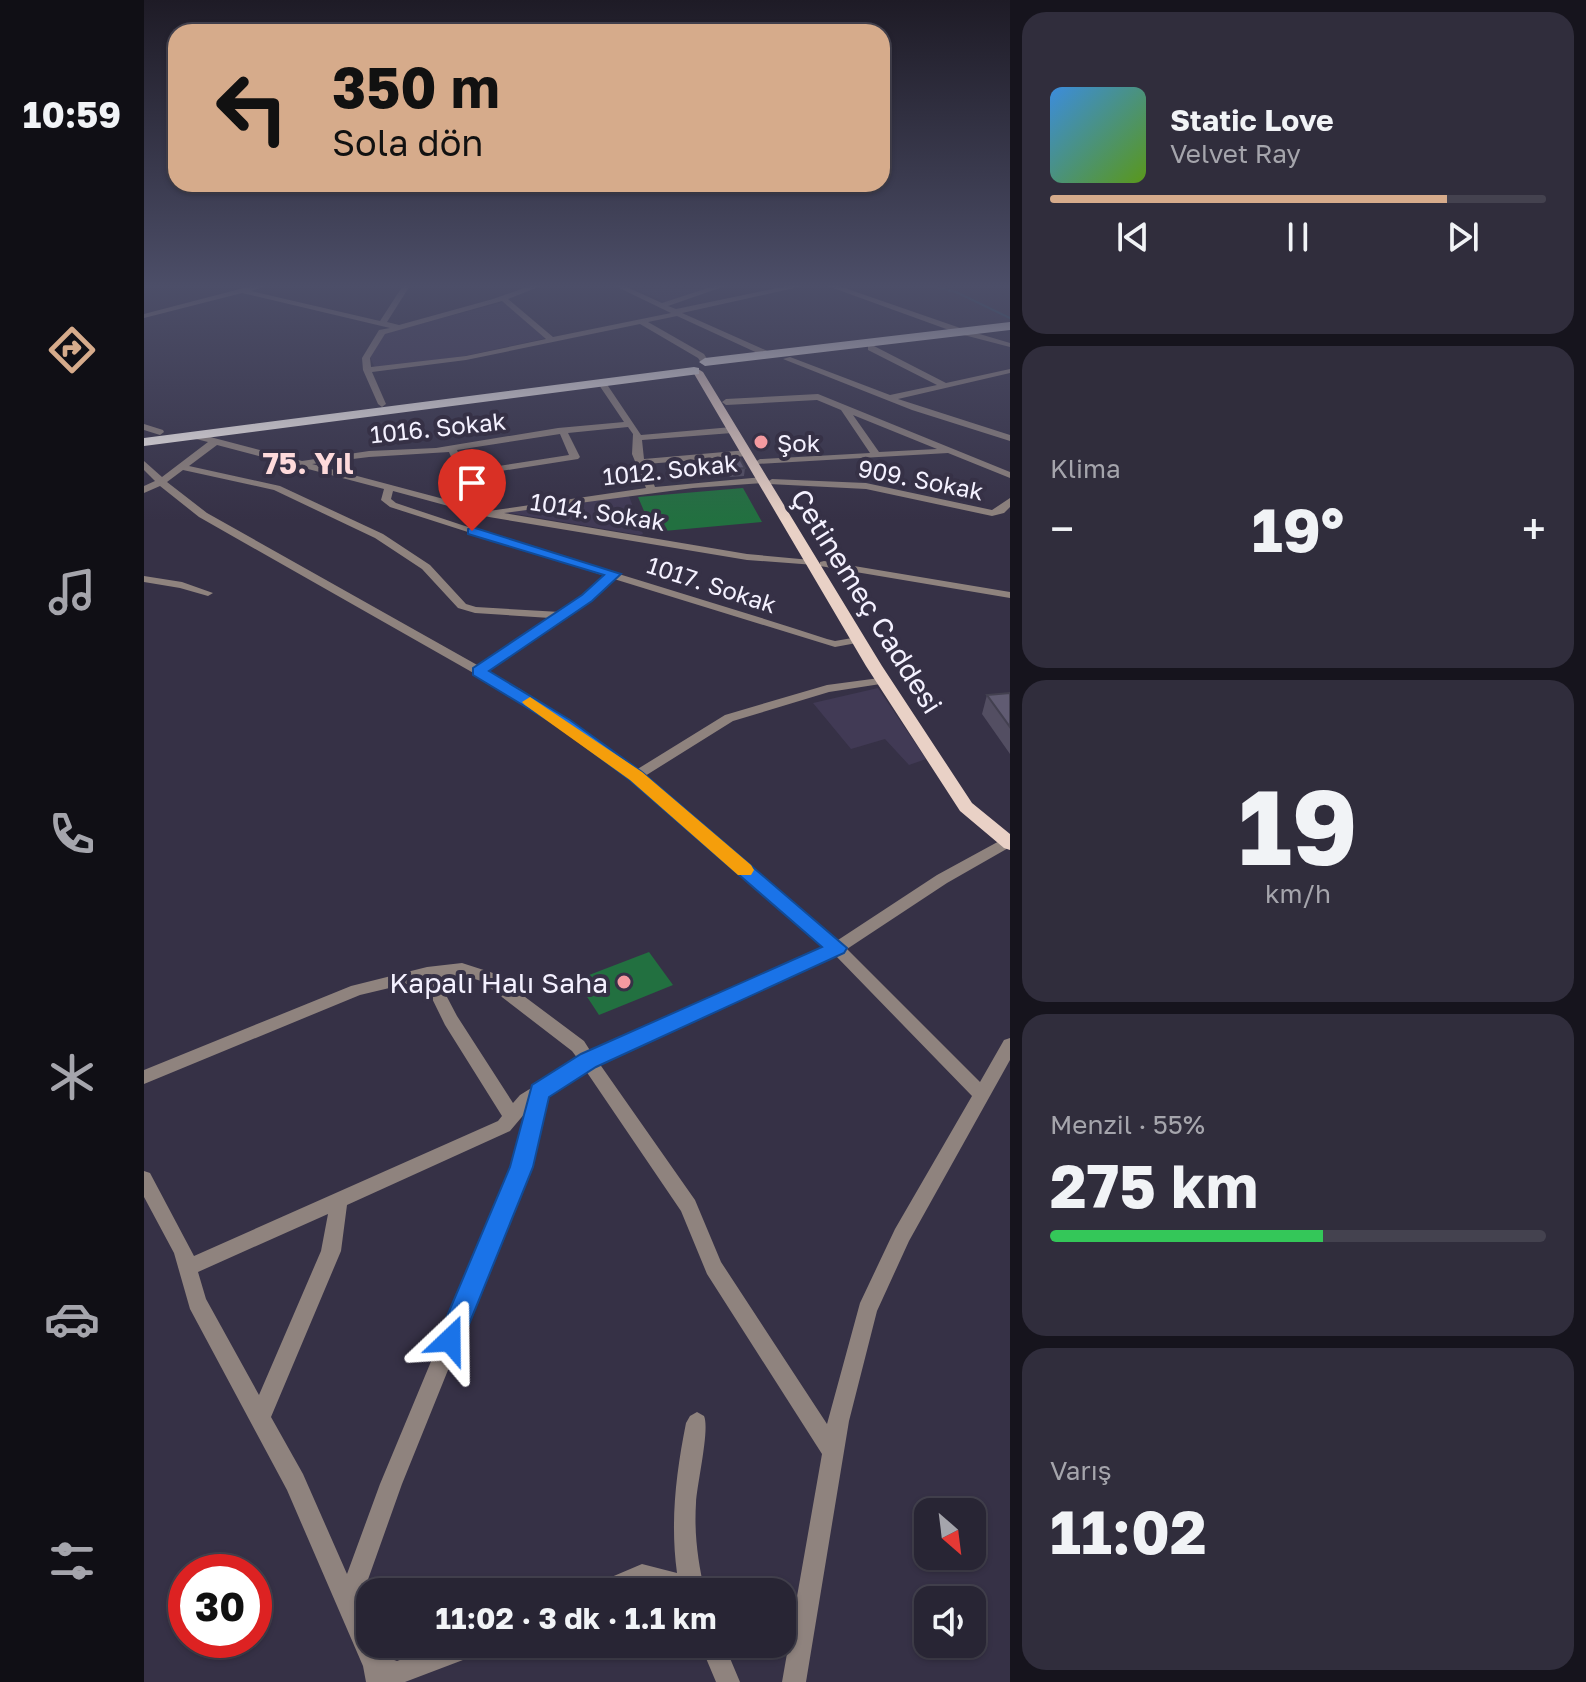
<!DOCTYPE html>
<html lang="tr">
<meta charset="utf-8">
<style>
body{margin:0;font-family:"Golos Text",sans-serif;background:#302d3c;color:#f1f3f6;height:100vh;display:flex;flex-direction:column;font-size:30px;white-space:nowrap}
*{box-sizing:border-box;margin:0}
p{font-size:26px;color:#a5a5ac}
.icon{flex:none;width:44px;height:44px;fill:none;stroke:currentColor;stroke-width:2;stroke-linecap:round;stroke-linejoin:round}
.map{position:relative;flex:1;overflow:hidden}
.details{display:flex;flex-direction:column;gap:12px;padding:12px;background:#16141d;width:576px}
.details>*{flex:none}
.top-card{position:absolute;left:24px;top:24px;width:722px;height:168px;border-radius:24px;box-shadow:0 2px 6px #0004,0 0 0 2px #44424f;background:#d6ab8b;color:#111;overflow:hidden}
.needle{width:52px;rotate:152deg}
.buttons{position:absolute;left:770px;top:1498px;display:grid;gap:16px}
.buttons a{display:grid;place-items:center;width:72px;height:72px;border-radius:16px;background:#282534;box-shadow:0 2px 6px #0004,0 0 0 2px #44424f;font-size:40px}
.speed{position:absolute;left:24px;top:1554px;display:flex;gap:16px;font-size:40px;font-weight:700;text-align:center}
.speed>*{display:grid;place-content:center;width:104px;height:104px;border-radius:50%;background:#282534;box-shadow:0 2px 6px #0004,0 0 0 2px #44424f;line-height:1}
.speed .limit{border:12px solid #d22;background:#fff;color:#111}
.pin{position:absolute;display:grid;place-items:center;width:68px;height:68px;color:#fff;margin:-82px -34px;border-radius:50% 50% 50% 0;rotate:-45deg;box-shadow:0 0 8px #0007}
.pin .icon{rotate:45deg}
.me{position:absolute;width:88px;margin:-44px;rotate:23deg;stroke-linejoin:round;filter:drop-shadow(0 0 6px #0008)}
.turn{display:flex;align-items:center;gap:28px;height:168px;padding:0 32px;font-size:36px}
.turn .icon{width:104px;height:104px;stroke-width:2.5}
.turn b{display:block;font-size:56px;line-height:68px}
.big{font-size:60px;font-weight:700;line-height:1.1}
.details .tile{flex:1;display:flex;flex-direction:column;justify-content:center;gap:12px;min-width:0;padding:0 28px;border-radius:24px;background:#302d3c}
.details .dial{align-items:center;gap:0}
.dial b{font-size:104px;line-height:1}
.song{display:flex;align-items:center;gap:24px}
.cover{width:96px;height:96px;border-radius:12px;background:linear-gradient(135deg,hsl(210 70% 55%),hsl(90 70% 35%))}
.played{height:8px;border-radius:4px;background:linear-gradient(90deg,#d6ab8b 80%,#44424f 80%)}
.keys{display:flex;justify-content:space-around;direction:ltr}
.heat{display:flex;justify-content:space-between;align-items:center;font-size:44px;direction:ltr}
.charge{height:12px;border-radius:6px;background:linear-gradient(90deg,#34c759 55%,#44424f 0)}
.trip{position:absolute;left:212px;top:1578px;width:440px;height:80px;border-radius:24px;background:#282534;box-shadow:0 2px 6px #0004,0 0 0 2px #44424f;font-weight:700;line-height:80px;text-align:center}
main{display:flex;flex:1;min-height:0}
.tab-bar{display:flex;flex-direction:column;width:144px;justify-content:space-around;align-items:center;background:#100f15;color:#a5a5ac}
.tab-bar .icon{width:56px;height:56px}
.tab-bar .active{color:#d6ab8b}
.tab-bar b{font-size:36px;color:#f1f3f6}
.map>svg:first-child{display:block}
.built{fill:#413a55}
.green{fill:#227040}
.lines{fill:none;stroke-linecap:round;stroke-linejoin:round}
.stream{stroke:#21566a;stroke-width:2}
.minor{fill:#8f837e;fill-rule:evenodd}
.major{fill:#e9d1c6;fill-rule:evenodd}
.highway{fill:#fbf5f2;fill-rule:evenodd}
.wall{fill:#534e62}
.building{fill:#605b72;stroke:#434050;stroke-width:2}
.route{fill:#1a73e8;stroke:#114b97;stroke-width:2}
.slow{fill:#f59e0b}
.poi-dot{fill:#f49aa0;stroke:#363146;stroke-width:3}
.labels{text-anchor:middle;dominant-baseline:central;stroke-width:8;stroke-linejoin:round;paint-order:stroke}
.far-street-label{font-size:24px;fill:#f4f1ff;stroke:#363146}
.far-poi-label{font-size:24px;fill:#f4f1ff;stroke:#363146;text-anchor:start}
.street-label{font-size:28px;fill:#f4f1ff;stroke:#363146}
.poi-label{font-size:28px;fill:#f4f1ff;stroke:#363146;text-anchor:end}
.far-district-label{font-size:30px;font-weight:bold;fill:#fedadb;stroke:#363146}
</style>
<main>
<nav class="tab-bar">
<b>10:59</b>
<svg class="icon active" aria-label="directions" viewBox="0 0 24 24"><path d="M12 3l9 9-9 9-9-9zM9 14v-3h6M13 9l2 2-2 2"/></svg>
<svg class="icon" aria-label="music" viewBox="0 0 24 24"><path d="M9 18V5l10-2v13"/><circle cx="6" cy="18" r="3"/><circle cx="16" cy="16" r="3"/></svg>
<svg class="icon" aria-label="phone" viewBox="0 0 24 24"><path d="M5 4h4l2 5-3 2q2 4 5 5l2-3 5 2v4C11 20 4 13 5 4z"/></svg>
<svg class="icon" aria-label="climate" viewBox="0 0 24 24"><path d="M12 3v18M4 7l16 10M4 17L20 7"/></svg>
<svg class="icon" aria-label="car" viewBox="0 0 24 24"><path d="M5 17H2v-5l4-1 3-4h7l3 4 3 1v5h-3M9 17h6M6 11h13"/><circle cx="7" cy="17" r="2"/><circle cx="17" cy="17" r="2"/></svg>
<svg class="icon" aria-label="filters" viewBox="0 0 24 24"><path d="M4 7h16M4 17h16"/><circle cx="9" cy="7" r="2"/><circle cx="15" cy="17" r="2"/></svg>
</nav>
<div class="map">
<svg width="866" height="1682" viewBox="0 0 866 1682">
<rect width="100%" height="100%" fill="#363146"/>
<!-- built -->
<path class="built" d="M480 284H579L522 302Z
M359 302 403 338 321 356 231 368 226 357 242 333Z
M485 496 499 534 496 535 359 512Z
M734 688 782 759 765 765 741 739 707 749 669 703Z"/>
<!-- green -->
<path class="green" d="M599 488 618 522 509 532 494 497Z
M505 952 529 985 455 1015 432 980Z"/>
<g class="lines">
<!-- stream -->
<path class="stream" d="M779 284 812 292 866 318"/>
<!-- minor -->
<path class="minor" d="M115 284H127L107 291 236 321 260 284H267L243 322 255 325 349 299 392 284H402L364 299 409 337 527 313 467 284H476L518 303 576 284H587L524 306 532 309 653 284H668L538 313 628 353V357H622L533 316 504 322 560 354 565 362 564 364H558L554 358 496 324 322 360 228 372 242 404 238 407 234 404 219 370 218 358 235 330 246 328 98 293 0 318V314ZM358 301 402 339 322 356 227 367 226 358 241 334Z
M678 284H689L822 330 866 343V347L816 334Z
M724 346H730L802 383 866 369V373L754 399 866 435V441L768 410 639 359 646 357 746 395 793 385 724 350Z
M457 379 460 380 497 435 588 427 592 430 588 433 498 440 500 459 603 450 608 453 603 456 502 464 511 487 619 477 624 480 619 483 549 488 360 513 603 554 667 560 671 561V565L603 560 345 517 249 491 247 499 252 503C396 552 539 592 683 639L691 641 714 637 720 640 718 642 691 647 470 579 447 600 343 671 376 689 492 770 581 715 683 685 743 677 745 680 743 683 685 692 589 721 501 776 694 940 793 875 859 839 866 838V847L803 883 703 949 836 1082 860 1040 866 1038V1060L765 1241 733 1311 705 1421 662 1682H638L678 1454 563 1274 537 1211 442 1071 404 1095 386 1167 258 1484 216 1602 226 1626V1644H234L239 1656 253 1661 299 1644H344L340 1652 261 1682H222L219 1666 143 1490 46 1309 30 1253 0 1197V1171L6 1173 50 1256 354 1121 358 1116 301 1025 279 980 216 995 0 1084V1070L207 986 283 967 318 963 349 973 440 1041 447 1052 681 947 487 779 368 695 55 517 16 486 0 493V486L11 481 0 470V461L18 477 64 442 48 438 46 436 51 433 158 461 225 451 292 448 414 428 480 422 453 382ZM484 427 489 434 488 454 502 488 345 511 168 464 225 457 305 452 318 483 323 486 328 483 325 476 434 459 436 457 424 433ZM416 434 425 455 322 471 313 450ZM73 445 240 489 237 500 246 507 461 576 439 596 416 612 332 607 322 604 286 565 239 534 136 486 45 466ZM39 470 130 490 231 538 278 569 314 608 331 613 406 618 335 666 63 513 23 482ZM691 955 828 1096 751 1229 716 1303 683 1424 577 1262 551 1200 455 1063ZM318 975 337 981 428 1051 434 1059 376 1095 369 1103 313 1016 293 978ZM382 1112 368 1167 236 1484 203 1574 159 1474 127 1417 197 1251 203 1205 366 1131ZM184 1214 177 1251 115 1395 62 1299 54 1272Z
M674 394 866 472V478L804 453 613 464 611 462 616 459 726 453 697 410 673 400 582 405 578 402 582 399ZM709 415 793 449 735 452Z
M0 424 19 430 20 432 16 435 0 430Z
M628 479 722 483 848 510 866 498V507L860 513 848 516 722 489 625 484 623 482Z
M680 561 866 592V598L676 566V562Z
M0 576 38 582 69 593 64 596 36 588 0 582Z
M553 1412 560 1416C566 1429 553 1484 552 1503 550 1534 554 1563 561 1592H517L498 1588 487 1592H447L451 1584 498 1564 533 1573C526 1522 532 1473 542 1423L546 1416Z
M556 1644H580L596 1682H572Z"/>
<!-- major -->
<path class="major" d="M554 369 559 372 738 666 828 803 866 834V850L860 848 816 811 722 666 549 372Z"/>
<!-- highway -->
<path class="highway" d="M866 322V330L561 366 555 362 561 358Z
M550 367 555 368V374L0 446V438Z"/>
</g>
<!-- wall -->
<path class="wall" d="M582 461 601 468 600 476 586 477 581 469Z
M866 693V754L838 714 843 695Z"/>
<!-- building -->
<path class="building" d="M596 459 601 468 587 469 582 461Z
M866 693V727L843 695Z"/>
<!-- sky -->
<linearGradient id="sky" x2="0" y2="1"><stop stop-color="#1e1b26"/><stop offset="0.55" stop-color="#4c4e68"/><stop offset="1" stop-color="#4c4e68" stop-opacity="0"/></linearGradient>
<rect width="866" height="520" fill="url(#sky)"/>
<!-- route -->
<path class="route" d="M328 527 477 574 448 601 345 671 426 720 498 772 703 948 700 953 452 1067 405 1097 389 1167 315 1349 306 1353 297 1349 293 1340 366 1167 388 1085 437 1054 678 947 486 780 415 727 329 675V668L438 595 460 575 324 534V529Z"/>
<!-- slow -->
<path class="slow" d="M386 697 498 772 607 865 610 870 607 875H594L486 780 381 705 378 702Z"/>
<!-- markers -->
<g class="poi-dot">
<circle cx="617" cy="442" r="8"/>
<circle cx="480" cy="982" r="8"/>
</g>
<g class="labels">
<!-- far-street labels -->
<g class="far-street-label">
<text transform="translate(294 427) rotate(-6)">1016. Sokak</text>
<text transform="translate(526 469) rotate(-6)">1012. Sokak</text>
<text transform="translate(777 479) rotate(11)">909. Sokak</text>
<text transform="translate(454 511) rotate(9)">1014. Sokak</text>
<text transform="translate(568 584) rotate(18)">1017. Sokak</text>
</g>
<!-- far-poi labels -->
<g class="far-poi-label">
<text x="633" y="442">Şok</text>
</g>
<!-- street labels -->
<g class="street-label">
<text transform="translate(723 601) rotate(58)">Çetinemeç Caddesi</text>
</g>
<!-- poi labels -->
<g class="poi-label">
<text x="464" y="982">Kapalı Halı Saha</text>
</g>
<!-- far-district labels -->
<g class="far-district-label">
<text x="164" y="463">75. Yıl</text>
</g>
</g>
</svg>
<div class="buttons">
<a><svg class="needle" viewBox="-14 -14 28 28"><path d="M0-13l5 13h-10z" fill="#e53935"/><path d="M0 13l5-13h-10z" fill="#a5a5ac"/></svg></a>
<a><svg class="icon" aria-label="sound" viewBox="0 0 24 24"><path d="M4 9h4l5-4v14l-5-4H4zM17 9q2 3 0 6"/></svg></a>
</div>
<div class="speed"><div class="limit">30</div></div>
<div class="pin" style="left:328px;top:531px;background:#d93025"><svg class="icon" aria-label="arrive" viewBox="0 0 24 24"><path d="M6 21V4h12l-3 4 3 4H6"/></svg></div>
<svg class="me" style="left:306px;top:1340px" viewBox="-20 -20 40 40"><path d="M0-17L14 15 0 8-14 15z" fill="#1a73e8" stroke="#fff" stroke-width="4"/></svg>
<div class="trip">11:02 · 3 dk · 1.1 km</div>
<div class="top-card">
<div class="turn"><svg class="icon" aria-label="left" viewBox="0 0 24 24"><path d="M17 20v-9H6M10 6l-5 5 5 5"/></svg><div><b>350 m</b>Sola dön</div></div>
</div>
</div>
<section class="details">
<div class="tile">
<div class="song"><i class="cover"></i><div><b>Static Love</b><p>Velvet Ray</p></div></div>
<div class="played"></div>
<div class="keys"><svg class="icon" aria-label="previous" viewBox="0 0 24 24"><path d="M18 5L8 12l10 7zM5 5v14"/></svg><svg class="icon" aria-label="pause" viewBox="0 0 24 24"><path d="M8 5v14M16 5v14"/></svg><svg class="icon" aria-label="next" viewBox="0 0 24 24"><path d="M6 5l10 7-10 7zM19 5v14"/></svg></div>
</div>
<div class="tile"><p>Klima</p>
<div class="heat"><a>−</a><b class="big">19°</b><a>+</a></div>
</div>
<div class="tile dial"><b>19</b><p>km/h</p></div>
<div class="tile"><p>Menzil · 55%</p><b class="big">275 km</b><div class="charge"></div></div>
<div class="tile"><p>Varış</p><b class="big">11:02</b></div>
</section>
</main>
